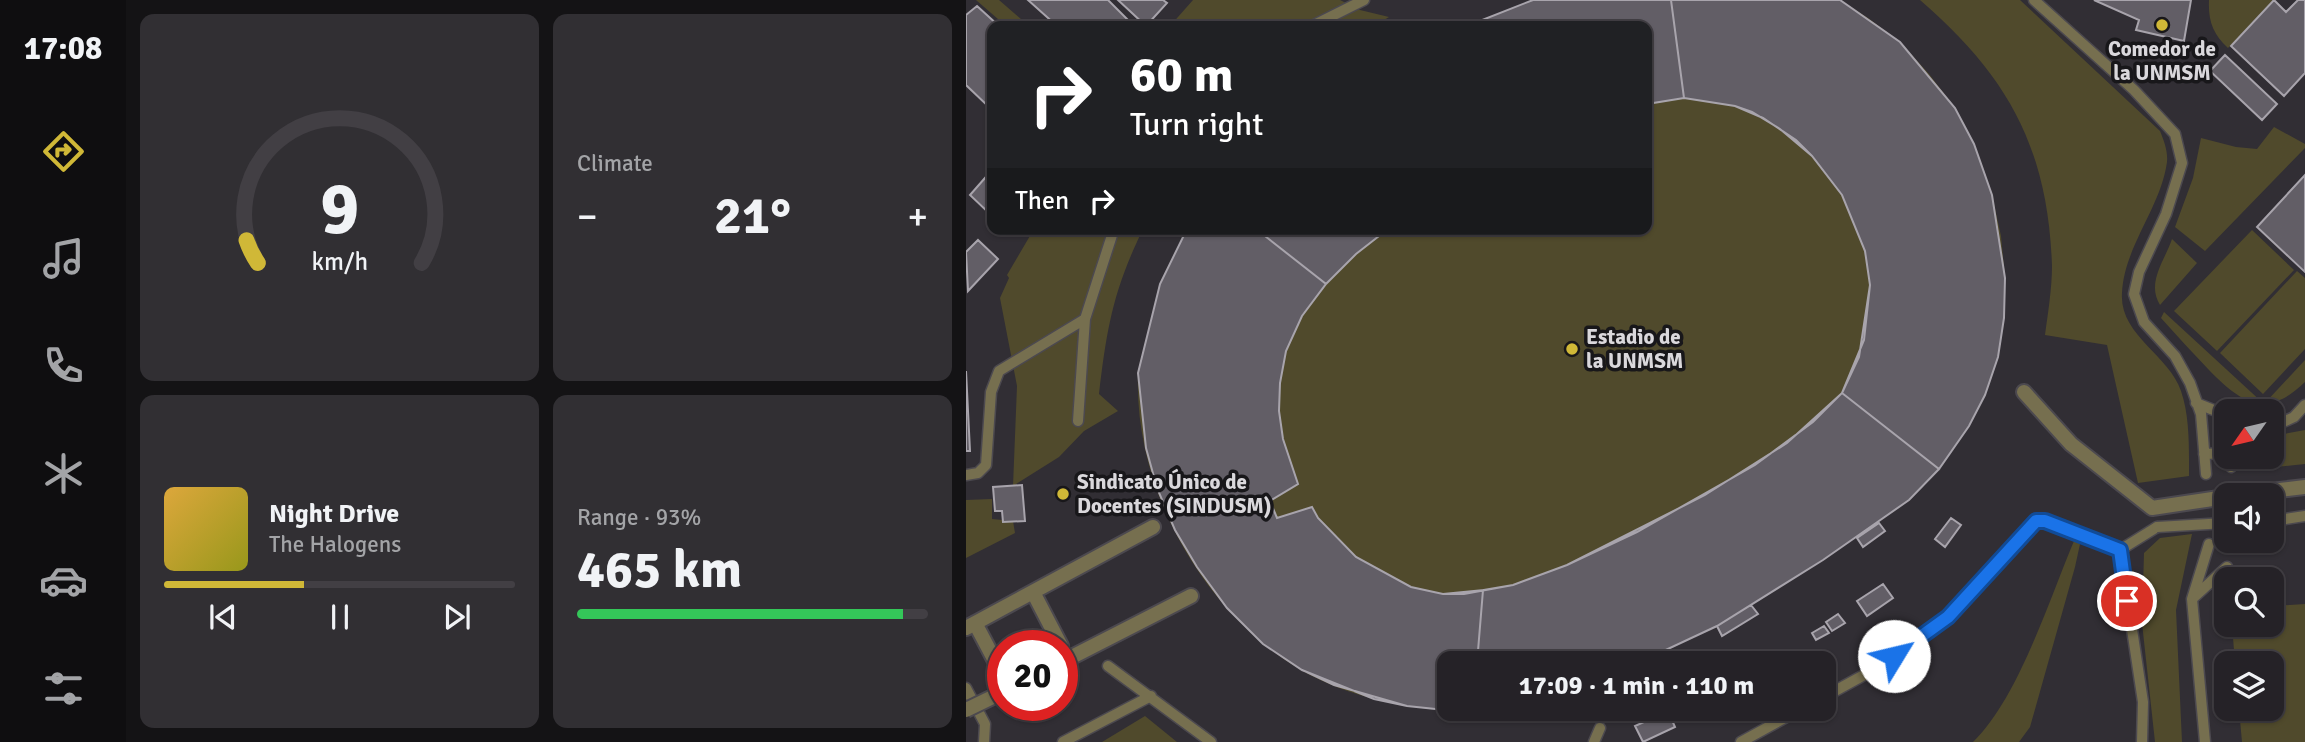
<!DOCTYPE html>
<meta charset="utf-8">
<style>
body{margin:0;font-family:Signika,sans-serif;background:#312f33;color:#f1f3f6;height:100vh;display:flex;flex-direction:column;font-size:26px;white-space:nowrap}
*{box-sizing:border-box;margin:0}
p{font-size:23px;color:#a3a4a7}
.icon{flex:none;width:38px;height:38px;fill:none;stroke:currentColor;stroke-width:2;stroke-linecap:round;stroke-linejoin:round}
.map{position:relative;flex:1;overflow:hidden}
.sheet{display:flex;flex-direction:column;gap:14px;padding:14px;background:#141315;width:840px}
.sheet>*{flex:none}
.guide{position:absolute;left:21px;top:21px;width:665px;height:214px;border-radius:14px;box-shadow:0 2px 5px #0004,0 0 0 2px #423f44;background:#202124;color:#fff;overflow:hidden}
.needle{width:46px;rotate:236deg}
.tools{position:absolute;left:1248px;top:399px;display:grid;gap:14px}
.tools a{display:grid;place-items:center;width:70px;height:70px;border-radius:14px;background:#252227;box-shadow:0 2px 5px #0004,0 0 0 2px #423f44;font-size:35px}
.speed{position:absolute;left:21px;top:630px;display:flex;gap:14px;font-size:35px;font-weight:700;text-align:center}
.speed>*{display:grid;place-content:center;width:91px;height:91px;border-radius:50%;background:#252227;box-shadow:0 2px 5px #0004,0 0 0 2px #423f44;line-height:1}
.speed .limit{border:10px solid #d22;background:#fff;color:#111}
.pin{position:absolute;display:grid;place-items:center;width:60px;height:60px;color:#fff;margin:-30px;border:4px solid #fff;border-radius:50%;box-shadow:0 2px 7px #0007}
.me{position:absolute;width:77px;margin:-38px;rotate:54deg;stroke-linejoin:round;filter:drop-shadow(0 0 5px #0008)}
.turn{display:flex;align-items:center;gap:24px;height:147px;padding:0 28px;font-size:32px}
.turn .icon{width:91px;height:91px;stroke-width:2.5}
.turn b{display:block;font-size:49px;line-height:60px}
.then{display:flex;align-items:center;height:66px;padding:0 28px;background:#0003;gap:14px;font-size:26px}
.big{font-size:52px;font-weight:700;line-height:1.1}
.sheet .widget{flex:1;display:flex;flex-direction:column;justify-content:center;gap:10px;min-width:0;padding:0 24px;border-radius:14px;background:#312f33}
.sheet .dial{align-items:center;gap:0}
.dial svg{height:182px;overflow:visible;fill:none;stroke:#423f44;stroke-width:7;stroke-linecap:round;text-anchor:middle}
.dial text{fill:#f1f3f6;stroke:none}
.song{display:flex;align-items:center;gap:21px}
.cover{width:84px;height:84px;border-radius:10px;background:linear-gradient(135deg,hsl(40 70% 55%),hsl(60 70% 35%))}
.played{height:7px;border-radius:4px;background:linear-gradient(90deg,#d0b837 40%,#423f44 40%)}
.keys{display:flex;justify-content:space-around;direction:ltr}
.heat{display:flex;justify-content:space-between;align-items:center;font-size:38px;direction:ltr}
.charge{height:10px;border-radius:5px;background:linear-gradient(90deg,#34c759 93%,#423f44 0)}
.sheet .tiles{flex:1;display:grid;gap:14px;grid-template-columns:repeat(2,1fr)}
.trip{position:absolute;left:471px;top:651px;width:399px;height:70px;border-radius:14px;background:#252227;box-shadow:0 2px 5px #0004,0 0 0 2px #423f44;font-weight:700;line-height:70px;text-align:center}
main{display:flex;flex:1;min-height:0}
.dock{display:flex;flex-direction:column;width:126px;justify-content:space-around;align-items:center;background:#0f0e10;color:#a3a4a7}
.dock .icon{width:49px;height:49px}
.dock .active{color:#d0b837}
.dock b{font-size:32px;color:#f1f3f6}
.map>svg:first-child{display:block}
.green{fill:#504a2c}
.building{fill:#625e66;stroke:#a8a4ac;stroke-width:2}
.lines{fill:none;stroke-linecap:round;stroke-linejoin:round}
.service-casing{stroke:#4c494f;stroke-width:13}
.pedestrian-casing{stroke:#4c494f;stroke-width:18}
.service{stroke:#766f4f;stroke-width:10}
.pedestrian{stroke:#766f4f;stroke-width:14}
.service-bridge-casing{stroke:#4c494f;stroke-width:13;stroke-linecap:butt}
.pedestrian-bridge-casing{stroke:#4c494f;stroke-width:18;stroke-linecap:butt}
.service-bridge{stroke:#766f4f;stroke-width:10}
.pedestrian-bridge{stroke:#766f4f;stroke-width:14}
.route-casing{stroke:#114b97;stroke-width:18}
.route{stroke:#1a73e8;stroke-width:12}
.poi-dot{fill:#d0b837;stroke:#18171a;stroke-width:2.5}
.labels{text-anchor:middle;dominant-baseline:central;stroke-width:7;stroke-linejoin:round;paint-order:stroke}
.poi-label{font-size:21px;font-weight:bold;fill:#dad8dc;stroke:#18171a;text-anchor:start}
</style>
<main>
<nav class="dock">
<b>17:08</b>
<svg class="icon active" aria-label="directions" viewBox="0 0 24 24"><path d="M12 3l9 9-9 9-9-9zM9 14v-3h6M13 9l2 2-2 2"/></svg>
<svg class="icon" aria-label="music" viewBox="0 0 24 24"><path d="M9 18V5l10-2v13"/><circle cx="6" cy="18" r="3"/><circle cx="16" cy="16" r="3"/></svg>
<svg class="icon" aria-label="phone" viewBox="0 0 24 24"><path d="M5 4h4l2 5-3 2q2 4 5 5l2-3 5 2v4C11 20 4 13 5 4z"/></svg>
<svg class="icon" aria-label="climate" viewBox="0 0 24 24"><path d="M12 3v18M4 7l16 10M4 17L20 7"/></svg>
<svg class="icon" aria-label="car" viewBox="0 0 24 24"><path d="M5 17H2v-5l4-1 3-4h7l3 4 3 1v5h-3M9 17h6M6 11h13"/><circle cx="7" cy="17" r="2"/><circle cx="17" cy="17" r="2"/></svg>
<svg class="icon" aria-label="filters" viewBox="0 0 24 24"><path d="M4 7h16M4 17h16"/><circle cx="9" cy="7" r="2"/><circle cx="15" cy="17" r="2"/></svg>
</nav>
<section class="sheet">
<div class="tiles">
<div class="widget dial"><svg viewBox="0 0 100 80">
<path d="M14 69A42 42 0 1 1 86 69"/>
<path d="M14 69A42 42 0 0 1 9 59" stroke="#d0b837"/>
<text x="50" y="56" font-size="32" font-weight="700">9</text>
<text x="50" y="72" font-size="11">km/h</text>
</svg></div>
<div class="widget"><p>Climate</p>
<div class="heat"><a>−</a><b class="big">21°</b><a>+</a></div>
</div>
<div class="widget">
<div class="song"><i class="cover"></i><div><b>Night Drive</b><p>The Halogens</p></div></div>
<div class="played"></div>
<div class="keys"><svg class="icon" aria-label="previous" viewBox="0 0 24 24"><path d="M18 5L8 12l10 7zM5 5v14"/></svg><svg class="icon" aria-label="pause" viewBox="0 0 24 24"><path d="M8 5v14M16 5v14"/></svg><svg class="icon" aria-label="next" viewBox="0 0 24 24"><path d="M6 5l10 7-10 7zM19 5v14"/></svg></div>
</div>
<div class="widget"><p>Range · 93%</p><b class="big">465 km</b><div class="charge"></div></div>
</div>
</section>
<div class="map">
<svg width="1339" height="742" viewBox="0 0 1339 742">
<rect width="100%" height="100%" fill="#312e34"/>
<!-- green -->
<path class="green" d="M10 0H33L63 26H40Z
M227 0H374L394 10 423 17 408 26H204Z
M567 0H874L902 18 934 42 963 74 989 108 1008 144 1026 195 1035 236 1039 278 1038 318 1032 357 943 500 857 560 751 626 672 663H483V709H520C459 713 389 701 335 670 237 612 168 489 172 375 173 363 178 350 181 339 191 296 202 269 221 229H681V26H501Z
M954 0H1054L1194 131C1198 141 1202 151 1201 162 1195 207 1158 247 1156 293 1153 335 1203 355 1215 391 1224 417 1223 449 1223 476L1172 483 1141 345 1079 335C1082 313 1086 288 1086 266 1082 148 1042 76 954 0Z
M1243 0H1307L1262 48C1247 34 1242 21 1243 0Z
M1308 127 1339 144V148L1239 251 1209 227 1227 178 1235 138 1270 147 1291 149Z
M68 229H177C147 291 141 327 133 394L152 411 118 431 93 457 47 486 51 386 34 298 43 278 41 275Z
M1286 230 1328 270 1251 351 1208 311Z
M1206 239 1231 263 1194 305C1180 283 1199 260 1206 239Z
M1331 271 1339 278V349L1297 394 1254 353Z
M1198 312 1298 404 1339 360V382C1301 419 1276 404 1243 370 1227 353 1211 336 1195 318Z
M1339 430V464L1289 469 1296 457H1306V444L1318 434Z
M26 499V519L47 521 49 533 0 558V500Z
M1226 534 1210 610 1216 742H1189L1176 623 1178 553 1194 538Z
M1108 541 1114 544 1109 567 1064 727 1053 742H1007C1052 699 1083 600 1108 541Z
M1339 604V742H1276L1273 709H1306V663H1269L1266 625H1306V606Z
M179 716 211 742H136Z"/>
<!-- building -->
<path class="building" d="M62 0H142L168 26H91Z
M152 0H197L201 3 180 26Z
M567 0H874L934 42 989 108 1008 144 1026 195 1039 278 1038 318 1032 357 1019 395 1003 426 973 469 943 500 857 560 751 626 672 663H483V709H521L479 710 441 706 368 685 336 670 297 644 261 608 231 567 209 530 191 488 180 448 172 373 194 284 221 229H422L390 254 360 284 336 316 320 351 314 383 313 411 317 439 332 484 304 501 311 518 346 507 352 518 390 557 445 587 477 594H498L547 585 601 565 671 532 789 465 847 422 876 393 898 340 904 285 899 251 876 195 846 156 814 129 786 112 769 106 718 98 681 104V26H501Z
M567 0H705L718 98 681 104V26H501Z
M705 0H874L934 42 989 108 1008 144 1026 195 1039 278 1038 318 1032 357 1019 395 1003 426 973 469 876 393 893 357 904 285 899 251 876 195 846 156 830 140 797 118 769 106 718 98Z
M1128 0H1225L1218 41 1170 30 1173 20Z
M1308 0 1320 12 1332 0H1339V73L1318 96 1265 46Z
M11 6 33 26H26V110L0 85V15Z
M1259 55 1311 104 1296 120 1244 71Z
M26 170V216L4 195Z
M1339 175V272L1291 227Z
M221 229H290L360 284 336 316 320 351 314 383 313 411 317 439 332 484 304 501 311 518 346 507 352 518 390 557 445 587 477 594 517 590 511 663H483V709L507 710H479L441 706 408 699 336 670 297 644 261 608 231 567 209 530 191 488 180 448 172 373 194 284Z
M290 229H422L390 254 360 284Z
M12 240 32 259 2 291 0 252Z
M0 371 4 451H0Z
M876 393 973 469 943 500 857 560 751 626 672 663H511L517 590 547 585 601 565 739 495 821 443Z
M56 485 59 521 37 522 36 511H29L27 487Z
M985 518 995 525 979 547 969 539Z
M913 523 919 531 897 547 891 538Z
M917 584 927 598 901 616 891 601Z
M785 605 792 614 756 636 751 626Z
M872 614 879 623 866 631 860 622Z
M858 626 863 633 850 640 846 633Z
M709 709H734L714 719Z
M702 711 709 727 677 742 669 726Z"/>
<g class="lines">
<defs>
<path id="service" d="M1068 0 1168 90 1209 134 1216 163 1200 214 1173 272 1168 294 1178 322 1209 356 1224 383 1235 414 1240 474
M346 26 398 0
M1230 403 1260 415
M112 421 119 319
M1306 427 1328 417 1339 405
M1238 454 1260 453
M1265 467 1270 457
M0 475 12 473 20 465 25 392 33 371 119 319 148 229
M1306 521 1339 516
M1154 550 1191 527
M1226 599 1261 567
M142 666 245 742
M0 688 19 724 18 742
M858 697 909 669 982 617 1070 521 1074 520 1154 550 1177 702 1176 742
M97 742 185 696
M628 742 634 728
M775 742 835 709
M1239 742 1226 599 1243 544"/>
<path id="pedestrian" d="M1058 392 1105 444 1186 508 1260 497
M1269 495 1339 487
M67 592 95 646
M9 623 37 676
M0 628 187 527
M96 662 225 596"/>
</defs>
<!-- service casing -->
<use href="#service" class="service-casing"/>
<!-- pedestrian casing -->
<use href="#pedestrian" class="pedestrian-casing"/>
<!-- service -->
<use href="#service" class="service"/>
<!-- pedestrian -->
<use href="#pedestrian" class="pedestrian"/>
<defs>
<path id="service-bridge" d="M1191 527 1260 523"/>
<path id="pedestrian-bridge" d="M0 710 37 692"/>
</defs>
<!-- service-bridge casing -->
<use href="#service-bridge" class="service-bridge-casing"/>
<!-- pedestrian-bridge casing -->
<use href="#pedestrian-bridge" class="pedestrian-bridge-casing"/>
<!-- service-bridge -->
<use href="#service-bridge" class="service-bridge"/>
<!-- pedestrian-bridge -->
<use href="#pedestrian-bridge" class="pedestrian-bridge"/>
</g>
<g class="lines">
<defs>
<path id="route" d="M928 656 982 617 1070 521H1079L1154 550 1161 601"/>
</defs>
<!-- route casing -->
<use href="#route" class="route-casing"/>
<!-- route -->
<use href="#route" class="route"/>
</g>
<!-- markers -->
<g class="poi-dot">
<circle cx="1196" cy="25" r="7"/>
<circle cx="606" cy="349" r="7"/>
<circle cx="97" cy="494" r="7"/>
</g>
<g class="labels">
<!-- poi labels -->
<g class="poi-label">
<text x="1196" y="49" text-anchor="middle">Comedor de<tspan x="1196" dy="24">la UNMSM</tspan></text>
<text x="620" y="337">Estadio de<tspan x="620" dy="24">la UNMSM</tspan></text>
<text x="111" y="482">Sindicato Único de<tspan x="111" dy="24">Docentes (SINDUSM)</tspan></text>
</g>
</g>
</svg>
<div class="tools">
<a><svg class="needle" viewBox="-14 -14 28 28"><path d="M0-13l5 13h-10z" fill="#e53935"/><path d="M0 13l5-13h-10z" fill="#a3a4a7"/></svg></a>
<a><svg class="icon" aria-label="sound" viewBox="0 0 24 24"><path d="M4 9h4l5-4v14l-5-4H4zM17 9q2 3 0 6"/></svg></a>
<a><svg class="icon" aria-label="search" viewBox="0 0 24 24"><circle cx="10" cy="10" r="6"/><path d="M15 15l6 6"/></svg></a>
<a><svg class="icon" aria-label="layers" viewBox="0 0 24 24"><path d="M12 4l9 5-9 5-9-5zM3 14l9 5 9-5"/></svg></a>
</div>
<div class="speed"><div class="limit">20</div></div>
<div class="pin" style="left:1161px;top:601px;background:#d93025"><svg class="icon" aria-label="arrive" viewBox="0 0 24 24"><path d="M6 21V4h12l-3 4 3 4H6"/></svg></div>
<svg class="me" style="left:928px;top:656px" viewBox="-20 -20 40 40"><circle r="19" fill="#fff"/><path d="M0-13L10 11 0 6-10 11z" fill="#1a73e8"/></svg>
<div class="trip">17:09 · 1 min · 110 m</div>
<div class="guide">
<div class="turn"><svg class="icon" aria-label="right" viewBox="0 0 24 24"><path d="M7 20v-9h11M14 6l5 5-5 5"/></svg><div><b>60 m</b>Turn right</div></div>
<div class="then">Then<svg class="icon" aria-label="right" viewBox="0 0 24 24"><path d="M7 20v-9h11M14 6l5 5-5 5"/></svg></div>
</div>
</div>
</main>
